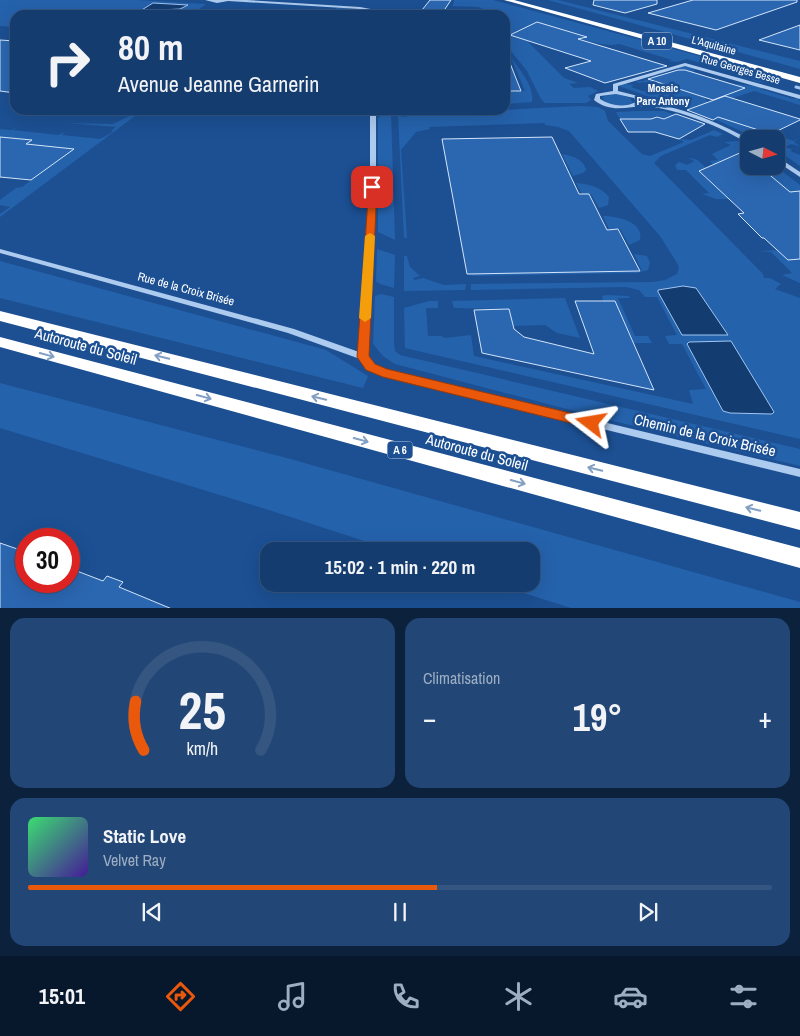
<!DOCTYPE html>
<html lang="fr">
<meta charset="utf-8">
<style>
body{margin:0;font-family:"Archivo Narrow",sans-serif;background:#224776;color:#f1f3f6;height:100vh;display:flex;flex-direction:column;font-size:19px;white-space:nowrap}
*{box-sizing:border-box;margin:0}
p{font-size:16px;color:#9dadc2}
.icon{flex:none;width:28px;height:28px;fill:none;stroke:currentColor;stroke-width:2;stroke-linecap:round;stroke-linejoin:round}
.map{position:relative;height:608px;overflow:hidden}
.drawer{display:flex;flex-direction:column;gap:10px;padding:10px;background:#0c213c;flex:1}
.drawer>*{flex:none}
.hud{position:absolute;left:10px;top:10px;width:500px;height:105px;border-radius:15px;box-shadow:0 5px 20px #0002,0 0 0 1px #345681;background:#153c6e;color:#f1f3f6;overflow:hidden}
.needle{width:32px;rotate:96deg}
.tools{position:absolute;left:740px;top:130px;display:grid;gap:10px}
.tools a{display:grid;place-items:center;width:45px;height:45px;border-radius:10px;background:#153c6e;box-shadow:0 5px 20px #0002,0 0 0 1px #345681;font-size:25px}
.speed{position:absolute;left:15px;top:528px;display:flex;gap:10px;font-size:25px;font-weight:700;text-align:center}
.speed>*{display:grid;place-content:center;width:65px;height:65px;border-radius:50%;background:#153c6e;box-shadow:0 5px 20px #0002,0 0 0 1px #345681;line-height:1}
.speed .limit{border:8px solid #d22;background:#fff;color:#111}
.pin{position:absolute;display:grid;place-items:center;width:42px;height:42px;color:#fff;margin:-21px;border-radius:10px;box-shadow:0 2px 8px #0006}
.me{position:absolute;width:55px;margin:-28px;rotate:284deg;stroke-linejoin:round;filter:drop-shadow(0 0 4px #0008)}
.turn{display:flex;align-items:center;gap:18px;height:105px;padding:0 25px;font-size:22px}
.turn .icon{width:65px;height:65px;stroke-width:2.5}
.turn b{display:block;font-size:35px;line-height:42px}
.big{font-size:38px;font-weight:700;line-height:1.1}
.drawer .widget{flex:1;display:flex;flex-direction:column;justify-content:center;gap:8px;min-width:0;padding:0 18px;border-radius:15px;background:#224776}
.drawer .dial{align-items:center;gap:0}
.dial svg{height:130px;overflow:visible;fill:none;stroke:#345681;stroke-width:7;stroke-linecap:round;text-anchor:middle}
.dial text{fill:#f1f3f6;stroke:none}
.song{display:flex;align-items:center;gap:15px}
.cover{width:60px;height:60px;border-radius:8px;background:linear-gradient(135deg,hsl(140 70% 55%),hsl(260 70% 35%))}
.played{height:5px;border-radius:2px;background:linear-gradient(90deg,#ea580c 55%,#345681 55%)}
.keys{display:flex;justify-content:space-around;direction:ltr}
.heat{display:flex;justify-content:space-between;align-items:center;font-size:28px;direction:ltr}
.drawer .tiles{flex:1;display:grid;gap:10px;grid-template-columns:1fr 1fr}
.widget:last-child{grid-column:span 2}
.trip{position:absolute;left:260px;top:542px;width:280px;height:50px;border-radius:15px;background:#153c6e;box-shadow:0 5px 20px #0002,0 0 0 1px #345681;font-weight:700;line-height:50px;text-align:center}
.menu{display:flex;height:80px;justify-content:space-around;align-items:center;background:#08182c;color:#9dadc2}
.menu .icon{width:35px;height:35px}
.menu .active{color:#ea580c}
.menu b{font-size:22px;color:#f1f3f6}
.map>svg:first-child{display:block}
.green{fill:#2562ac}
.water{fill:#133c71;stroke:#a0c6f1}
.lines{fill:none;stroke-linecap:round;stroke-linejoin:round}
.stream{stroke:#a0c6f1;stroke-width:3}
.building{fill:#2b67b1;stroke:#d3e5fa}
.minor{fill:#adcbef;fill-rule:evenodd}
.highway{fill:#fff;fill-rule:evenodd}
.oneway{stroke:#829fc4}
.route{fill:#ea580c;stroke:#983908}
.slow{fill:#f59e0b}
.labels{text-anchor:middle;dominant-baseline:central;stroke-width:5;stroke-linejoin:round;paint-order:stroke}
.shield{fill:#1c5093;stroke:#bbcadf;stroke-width:1}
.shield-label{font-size:11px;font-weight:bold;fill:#fff}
.far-street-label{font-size:11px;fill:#fff;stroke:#1c5093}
.far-neighbourhood-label{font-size:11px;font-weight:bold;fill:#fff;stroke:#1c5093}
.street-label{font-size:12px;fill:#fff;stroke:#1c5093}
.near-street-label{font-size:15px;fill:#fff;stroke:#1c5093}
</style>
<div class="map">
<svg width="800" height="609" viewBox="0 0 800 609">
<rect width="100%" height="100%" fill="#1c5093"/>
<!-- green -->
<path class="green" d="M0 0H138L206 4 191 15H15V27L0 26Z
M454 0H493L784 79C772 84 765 84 752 80L754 78 687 59 677 62 668 61 672 60 619 44C607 47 592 42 581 39L586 36 537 22 520 31 531 40 528 42 564 78 578 83 569 84 574 88 590 87 598 91 588 96 591 100 586 103H545L541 99 527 71 510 50 505 38V15H492L493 12 478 7 453 6Z
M548 0H558L800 61V69Z
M338 7 371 11 373 15 330 14Z
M212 9 266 12 259 15H204Z
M511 58C520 69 535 88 532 102L505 104V92L525 91Z
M683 66 693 67 696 70 689 69 695 71 668 86 703 96 708 102 694 108 785 138 794 141 800 138 794 142 800 146 791 144 785 147 793 150 790 151 800 155V166L776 149V139H758L719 121 686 109 685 107H678L619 86 624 84 634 85 631 87C646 92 649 94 662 88L644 82 639 83 636 81H642L654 77 650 75C661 76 670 73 680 69L675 67Z
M737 84 763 87 760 89 793 99 797 98 800 99 798 100 800 101V105L754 91 733 98 725 96 744 88 735 85Z
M617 94 630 98 633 103C624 107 609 107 602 98L605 96Z
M578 106 598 107 605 111 608 121 642 154 650 156 684 142 679 139 691 140 714 130 723 134 717 137 710 135 661 156 654 163 763 274 764 278H770L781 284 775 289 800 298V439L405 348 404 308 429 301H438V308H426L428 336H441L445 338 471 335 474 356 693 404 689 390 706 389 682 344H669L665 336 677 335 657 297H645L639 290 626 287 471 290V284L653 282 665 280 677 274 679 267 677 263 660 236 569 131 558 127 546 125 544 123 429 127 430 129 416 132 401 150 407 238H404L398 116 407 117V111L410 110H505Z
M138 110H143L0 217V214L10 207 0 205V200L16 188 22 187 73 149 26 144 32 140 0 137V129L11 130 18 127 13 130 58 135 66 132 62 135 100 139 113 132 111 131 116 127 67 123 113 124 136 113H135Z
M638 111H664L675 115 668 119 657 116 651 119H620L616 112Z
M386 112H391L395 240 378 232V118Z
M737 141 749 148V158L714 165 710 161 718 160 712 154 731 145 724 142Z
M562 154C572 156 584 159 586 170L583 173 573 176Z
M688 158C697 158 700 162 706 168L699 172 729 199H716L702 194 709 193 686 170H677L675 165 679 162 687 165 695 161Z
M759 166H775L800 185V194L797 191 790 192Z
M576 183C589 184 601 187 609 197L608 205 599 208 591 194H582Z
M603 216C616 216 644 221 640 240L629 245 620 229H609Z
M377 249 395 255 394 288 380 284 376 281Z
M777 250 788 260 793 259 790 251 800 260V283L782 275 792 273 771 252 760 251Z
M634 254 647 256 650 263 648 270 637 273 474 276 465 274 642 271Z
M404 256H407L410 267 420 276 413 278 414 280 423 278 444 285 466 284 465 290 404 291Z
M0 261 326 350 368 376 363 388 0 298Z
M381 294 394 297V344L395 351 400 355 800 449V466L601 418 395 364 383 356 373 344 375 296Z
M607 295 628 296 630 298H618L635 336H648L652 343H634L615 301H603L602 296Z
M565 298 580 338 557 333 545 325 513 326 509 309 454 308 452 301Z
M0 383 283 457 800 602V608H571L495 584H531V551H395L272 511 0 428Z"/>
<!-- water -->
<path class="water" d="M153 3 188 5 180 9 140 11Z
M683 286 696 288 728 335H682L658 292V290Z
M731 341 774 412 772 414 730 413 723 411 687 344 689 342Z"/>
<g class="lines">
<!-- stream -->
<path class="stream" d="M796 87 800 88"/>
</g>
<!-- building -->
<path class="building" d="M430 0H451L441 15H418Z
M594 0H657V4L625 13 593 5Z
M693 0H797V2L716 30 648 13Z
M537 22 587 37 578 39 667 66 605 83 565 68 591 61 510 35Z
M800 25V50L759 40Z
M0 40 15 41V93L0 91Z
M505 53H506L521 91H505Z
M678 70H685L745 88 713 100 648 79Z
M725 96 800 119V120L771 134 718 117 713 120 687 110Z
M676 114 705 124 679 139 655 132H628L620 119H651L657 117 664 119Z
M0 137 32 140 26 144 74 149 31 180 0 177Z
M552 137 579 194H589L607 230 618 229 640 271 467 274 442 139Z
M742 152 749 158V166H759L790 192 800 191V259L788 260 764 238H762L738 214 744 213 699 171Z
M575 301H615L654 390 482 353 474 310 509 309 514 329 524 337 594 354Z
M0 543 26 552V581H69V568L103 581 107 576 123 582 119 587 172 609H0Z"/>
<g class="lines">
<!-- minor -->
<path class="minor" d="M205 0H247L360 7 376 10 379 15H375L373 12 360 9 228 1 217 3Z
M685 63 800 95V99L685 66 618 86V91L638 96 641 102C680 106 715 121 749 139V143C739 139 730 133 721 129 699 119 677 111 654 107 633 103 614 116 594 100L596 94 613 91V84ZM616 94 634 98 636 102C624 108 611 106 600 99V96Z
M370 110H376V170L368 357 374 365 386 370 800 469V477L380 375 368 369 360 359 288 333 0 253V249L294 329 359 352 370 170Z
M776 156 800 172V177L776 161Z"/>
<!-- highway -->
<path class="highway" d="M504 0H514L800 77V83Z
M0 311 800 512V530L0 321Z
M0 337 800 548V568L0 347Z"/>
</g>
<!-- one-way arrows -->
<defs><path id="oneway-shaft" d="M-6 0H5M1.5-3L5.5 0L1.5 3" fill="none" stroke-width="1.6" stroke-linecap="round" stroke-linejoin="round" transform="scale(1.25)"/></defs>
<g class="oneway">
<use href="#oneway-shaft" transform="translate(47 355) rotate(15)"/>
<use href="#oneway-shaft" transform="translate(162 357) rotate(-166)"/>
<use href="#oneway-shaft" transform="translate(204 397) rotate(15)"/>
<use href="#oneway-shaft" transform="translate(319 398) rotate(-166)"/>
<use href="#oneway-shaft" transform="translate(361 440) rotate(15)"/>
<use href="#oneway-shaft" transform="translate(595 469) rotate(-166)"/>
<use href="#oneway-shaft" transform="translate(518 482) rotate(15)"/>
<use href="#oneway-shaft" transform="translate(753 509) rotate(-166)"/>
</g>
<!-- route -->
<path class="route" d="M369 185H375L377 187 369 356 375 364 387 369 591 418 596 419 598 423 596 426 591 428 383 377 366 370 357 357Z"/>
<!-- slow -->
<path class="slow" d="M370 233 375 236 371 318 365 322 359 318 365 236Z"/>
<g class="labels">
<!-- shield labels -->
<g class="shield">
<rect x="642" y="32.5" width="30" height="17" rx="4"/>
<rect x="387.5" y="441.5" width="25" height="17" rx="4"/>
</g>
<g class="shield-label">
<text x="657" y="41">A 10</text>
<text x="400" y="450">A 6</text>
</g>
<!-- far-street labels -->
<g class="far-street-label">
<text transform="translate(714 45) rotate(15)">L'Aquitaine</text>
<text transform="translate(741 69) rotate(16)">Rue Georges Besse</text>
</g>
<!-- far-neighbourhood labels -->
<g class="far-neighbourhood-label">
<text x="663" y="88">Mosaic<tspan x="663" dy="13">Parc Antony</tspan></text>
</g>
<!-- street labels -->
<g class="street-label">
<text transform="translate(186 289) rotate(15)">Rue de la Croix Brisée</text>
</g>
<!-- near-street labels -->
<g class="near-street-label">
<text transform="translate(86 346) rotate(15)">Autoroute du Soleil</text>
<text transform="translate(705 435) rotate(13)">Chemin de la Croix Brisée</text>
<text transform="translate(477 452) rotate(15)">Autoroute du Soleil</text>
</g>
</g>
</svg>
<div class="tools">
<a><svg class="needle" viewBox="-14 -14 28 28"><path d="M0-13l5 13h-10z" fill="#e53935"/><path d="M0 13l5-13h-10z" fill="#9dadc2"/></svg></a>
</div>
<div class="speed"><div class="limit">30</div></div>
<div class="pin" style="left:372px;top:187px;background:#d93025"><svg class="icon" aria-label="arrive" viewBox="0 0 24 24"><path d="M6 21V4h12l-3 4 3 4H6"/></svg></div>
<svg class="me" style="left:591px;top:423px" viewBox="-20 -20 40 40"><path d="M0-17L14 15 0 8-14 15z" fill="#ea580c" stroke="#fff" stroke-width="4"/></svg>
<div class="trip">15:02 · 1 min · 220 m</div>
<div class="hud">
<div class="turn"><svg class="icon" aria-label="right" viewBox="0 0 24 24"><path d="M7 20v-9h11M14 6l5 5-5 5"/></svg><div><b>80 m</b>Avenue Jeanne Garnerin</div></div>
</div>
</div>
<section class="drawer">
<div class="tiles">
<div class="widget dial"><svg viewBox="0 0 100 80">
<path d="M14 69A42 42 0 1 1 86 69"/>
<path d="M14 69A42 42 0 0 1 9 39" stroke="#ea580c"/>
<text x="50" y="56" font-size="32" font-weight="700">25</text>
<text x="50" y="72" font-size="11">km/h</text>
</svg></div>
<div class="widget"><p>Climatisation</p>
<div class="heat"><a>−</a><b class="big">19°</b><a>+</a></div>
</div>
<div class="widget">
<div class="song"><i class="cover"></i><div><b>Static Love</b><p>Velvet Ray</p></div></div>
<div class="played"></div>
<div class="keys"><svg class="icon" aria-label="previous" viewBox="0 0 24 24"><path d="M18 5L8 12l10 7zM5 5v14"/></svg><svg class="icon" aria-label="pause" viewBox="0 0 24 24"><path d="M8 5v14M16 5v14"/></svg><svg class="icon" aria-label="next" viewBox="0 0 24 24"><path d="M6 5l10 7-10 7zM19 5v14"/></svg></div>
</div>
</div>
</section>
<nav class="menu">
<b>15:01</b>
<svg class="icon active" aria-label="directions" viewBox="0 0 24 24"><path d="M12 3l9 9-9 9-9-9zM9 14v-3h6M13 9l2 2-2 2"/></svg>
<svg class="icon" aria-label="music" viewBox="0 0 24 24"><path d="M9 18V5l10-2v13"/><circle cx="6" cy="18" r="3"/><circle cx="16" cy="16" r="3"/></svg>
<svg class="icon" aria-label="phone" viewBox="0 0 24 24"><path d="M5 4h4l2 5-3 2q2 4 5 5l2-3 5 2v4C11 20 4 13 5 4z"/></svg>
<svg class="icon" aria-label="climate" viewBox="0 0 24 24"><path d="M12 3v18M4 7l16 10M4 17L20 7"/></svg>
<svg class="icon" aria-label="car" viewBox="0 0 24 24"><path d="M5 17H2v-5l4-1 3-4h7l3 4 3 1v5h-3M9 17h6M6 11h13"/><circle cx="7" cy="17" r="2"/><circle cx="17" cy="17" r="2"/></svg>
<svg class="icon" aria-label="filters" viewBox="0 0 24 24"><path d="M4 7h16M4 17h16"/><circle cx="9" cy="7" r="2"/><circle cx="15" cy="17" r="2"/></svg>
</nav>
